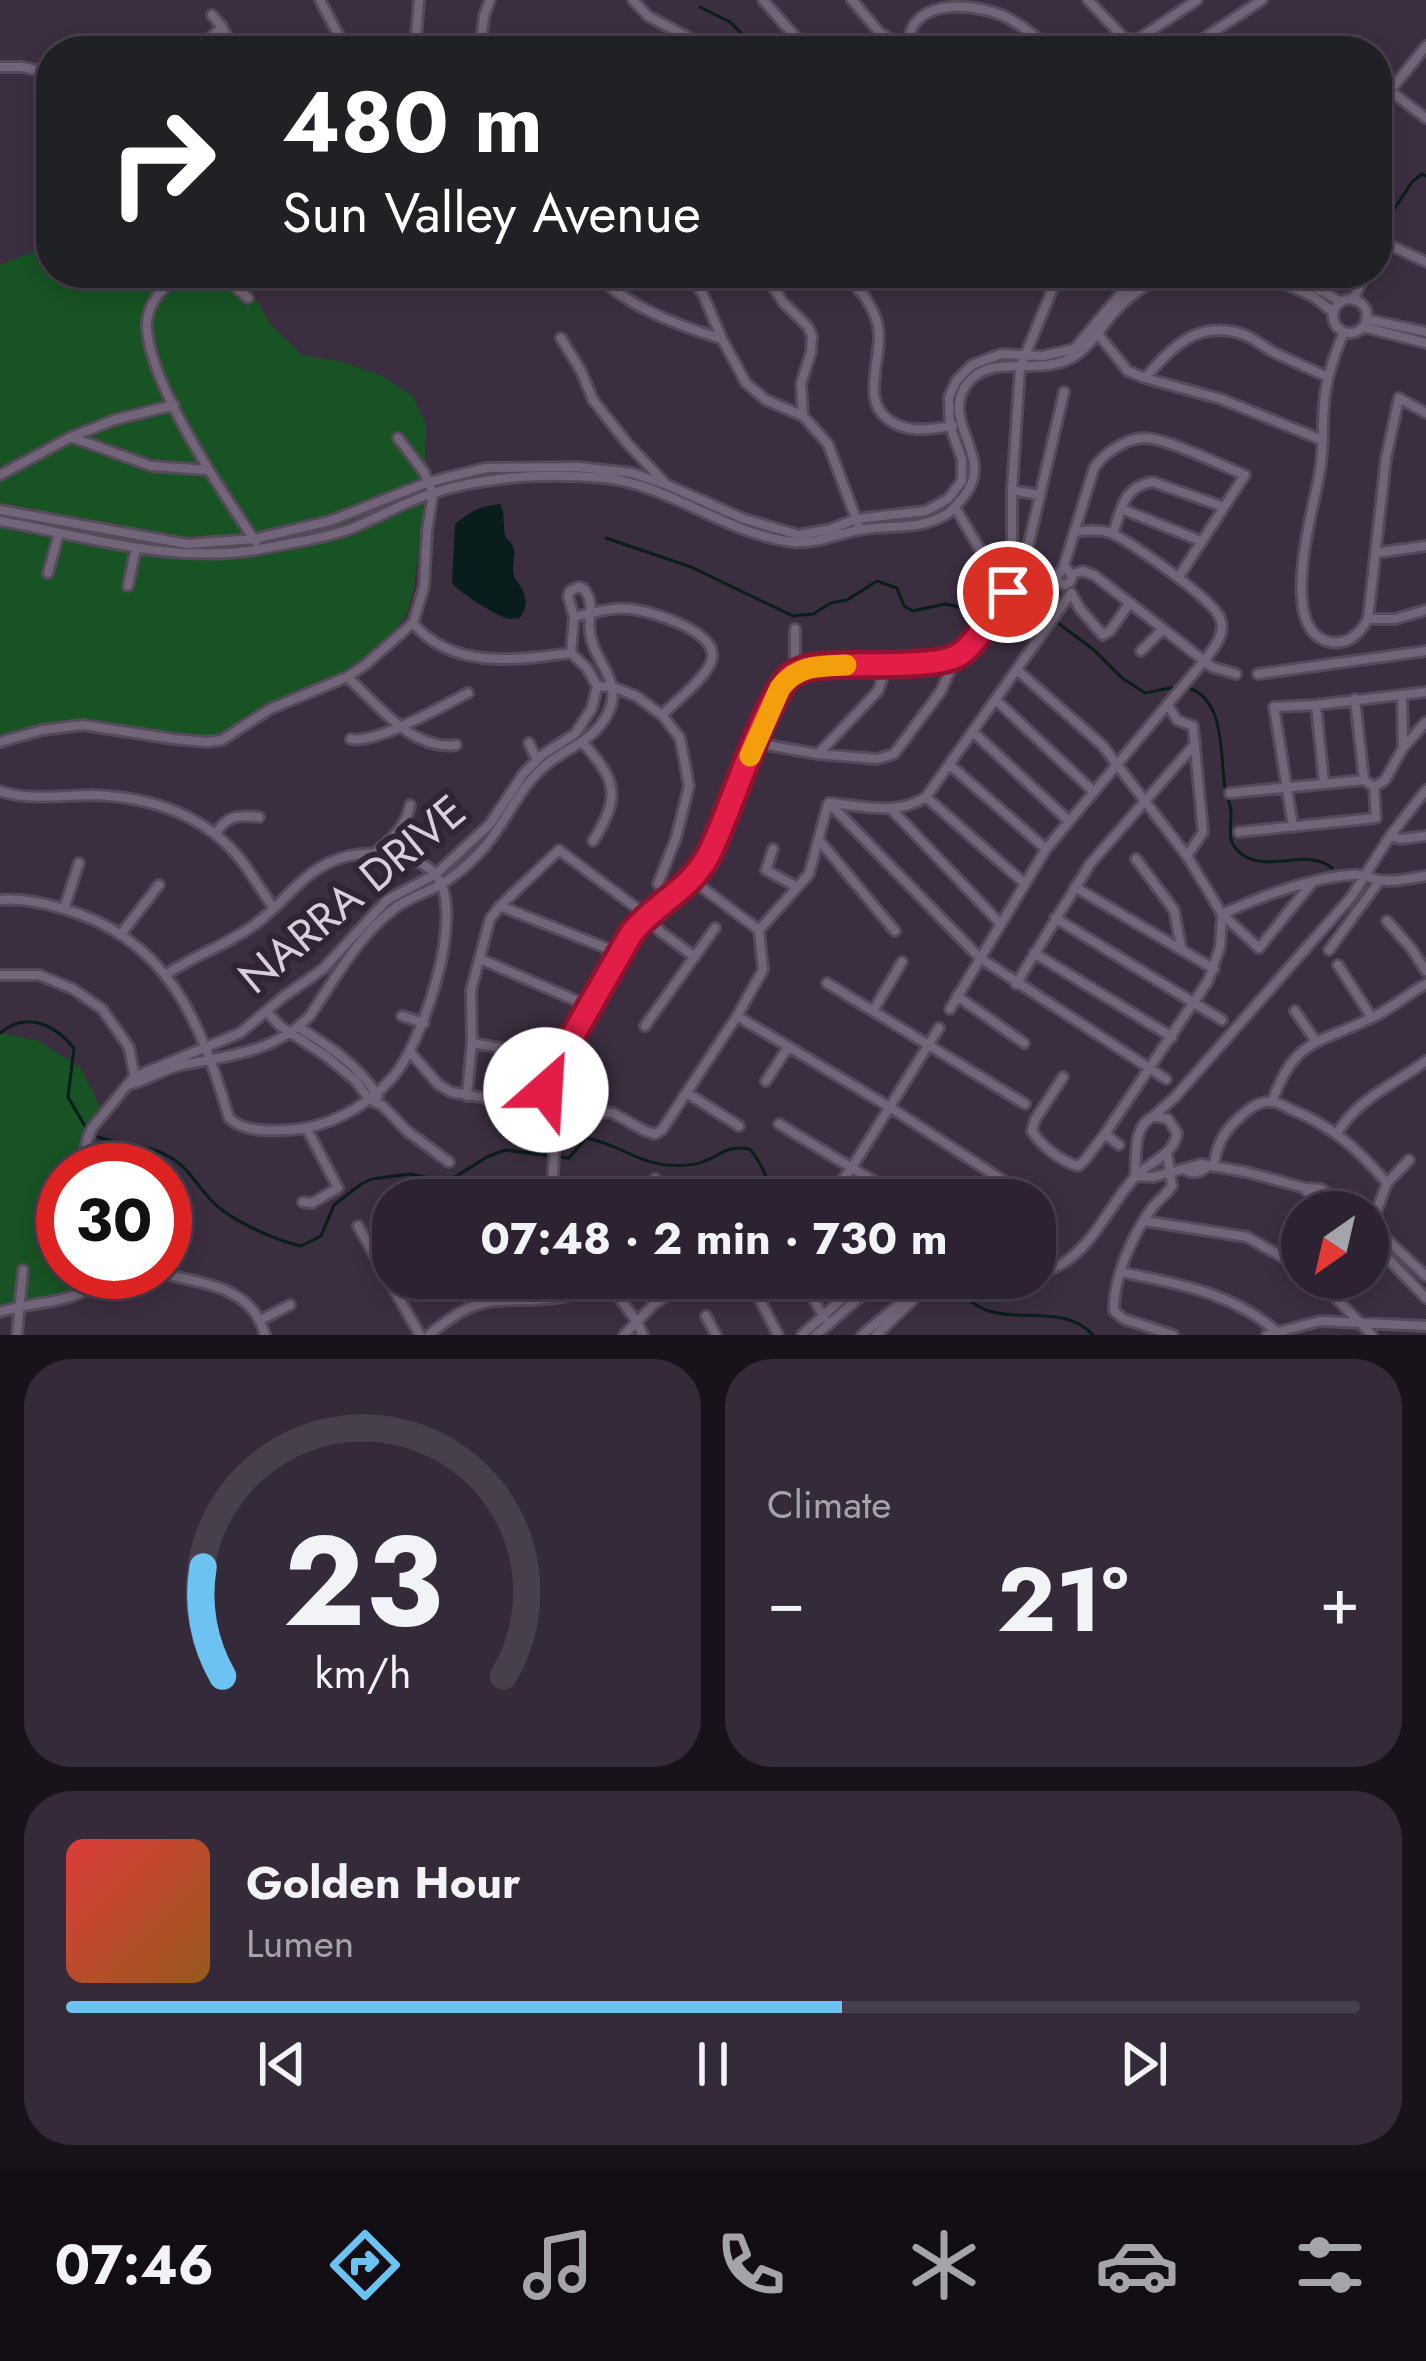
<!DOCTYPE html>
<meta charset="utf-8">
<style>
body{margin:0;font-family:Jost,sans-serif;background:#342a39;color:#f1f3f6;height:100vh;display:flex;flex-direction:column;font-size:45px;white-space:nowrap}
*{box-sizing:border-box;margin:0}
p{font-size:39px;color:#a6a4ab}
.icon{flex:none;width:66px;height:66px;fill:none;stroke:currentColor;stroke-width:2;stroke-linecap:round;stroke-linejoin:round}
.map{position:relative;height:1335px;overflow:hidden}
.drawer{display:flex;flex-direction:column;gap:24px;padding:24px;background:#18131b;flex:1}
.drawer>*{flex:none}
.banner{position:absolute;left:36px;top:36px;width:1356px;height:252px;border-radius:48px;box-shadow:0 6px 18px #0003,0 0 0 3px #483f4d;background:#202124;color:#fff;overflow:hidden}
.needle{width:78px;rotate:214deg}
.tools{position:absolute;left:1281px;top:1191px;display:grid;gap:24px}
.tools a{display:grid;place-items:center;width:108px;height:108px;border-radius:50%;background:#2c2231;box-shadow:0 6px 18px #0003,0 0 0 3px #483f4d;font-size:60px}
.speed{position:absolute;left:36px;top:1143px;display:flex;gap:24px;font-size:60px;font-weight:700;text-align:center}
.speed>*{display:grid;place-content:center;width:156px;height:156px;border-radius:50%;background:#2c2231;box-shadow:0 6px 18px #0003,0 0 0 3px #483f4d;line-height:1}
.speed .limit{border:18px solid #d22;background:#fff;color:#111}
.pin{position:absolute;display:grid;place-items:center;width:102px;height:102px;color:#fff;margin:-51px;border:6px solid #fff;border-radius:50%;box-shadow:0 3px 12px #0007}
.me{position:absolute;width:132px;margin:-66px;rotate:26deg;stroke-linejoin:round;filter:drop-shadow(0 0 9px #0008)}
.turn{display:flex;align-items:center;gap:42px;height:252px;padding:0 48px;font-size:54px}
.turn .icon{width:156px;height:156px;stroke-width:2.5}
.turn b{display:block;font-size:84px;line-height:102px}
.big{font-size:90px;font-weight:700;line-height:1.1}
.drawer .widget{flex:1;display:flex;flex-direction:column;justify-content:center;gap:18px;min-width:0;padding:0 42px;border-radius:48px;background:#342a39}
.drawer .dial{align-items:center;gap:0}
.dial svg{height:312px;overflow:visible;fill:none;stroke:#483f4d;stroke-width:7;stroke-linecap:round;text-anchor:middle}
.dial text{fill:#f1f3f6;stroke:none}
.song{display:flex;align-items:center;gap:36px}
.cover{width:144px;height:144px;border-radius:18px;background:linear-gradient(135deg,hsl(0 70% 55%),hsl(30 70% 35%))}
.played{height:12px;border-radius:6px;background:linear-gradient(90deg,#6cc3f2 60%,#483f4d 60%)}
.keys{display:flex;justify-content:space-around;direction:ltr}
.heat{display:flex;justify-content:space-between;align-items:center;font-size:66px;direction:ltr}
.drawer .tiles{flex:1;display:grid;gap:24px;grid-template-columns:1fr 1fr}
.widget:last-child{grid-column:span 2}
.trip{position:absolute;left:372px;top:1179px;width:684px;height:120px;border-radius:48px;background:#2c2231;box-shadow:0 6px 18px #0003,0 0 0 3px #483f4d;font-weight:700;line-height:120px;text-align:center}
.dock{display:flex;height:192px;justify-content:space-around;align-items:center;background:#120e14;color:#a6a4ab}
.dock .icon{width:84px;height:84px}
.dock .active{color:#6cc3f2}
.dock b{font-size:54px;color:#f1f3f6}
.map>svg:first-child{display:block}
.green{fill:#175323}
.water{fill:#091d1d}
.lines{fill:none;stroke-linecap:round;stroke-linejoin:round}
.stream{stroke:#091d1d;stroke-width:3}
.minor-casing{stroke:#554a59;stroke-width:14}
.minor{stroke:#726479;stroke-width:8}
.route-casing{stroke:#92132f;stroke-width:30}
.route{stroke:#e11d48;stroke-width:21}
.slow{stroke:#f59e0b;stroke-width:21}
.labels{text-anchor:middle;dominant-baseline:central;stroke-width:12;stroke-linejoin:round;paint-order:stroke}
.street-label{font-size:45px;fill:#d7cfdb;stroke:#312436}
</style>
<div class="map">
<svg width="1426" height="1335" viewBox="0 0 1426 1335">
<rect width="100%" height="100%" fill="#3b2e41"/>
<!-- green -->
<path class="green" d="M51 245V273H234L255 298 271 325 302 355 344 362 382 376 412 395 426 424 424 505 413 592 407 613 388 641 336 678 270 704 219 736 175 737 80 720 0 734V265Z
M0 1033 38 1041 80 1067 103 1112 92 1128 81 1170H63V1272H107L82 1294 0 1312Z"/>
<!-- water -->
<path class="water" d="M500 504C506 514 502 527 506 538 521 550 510 561 514 577 524 590 531 603 520 618 517 618 513 619 509 619 498 617 458 592 452 583L455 524C468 513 482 505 500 504Z"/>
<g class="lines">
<!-- stream -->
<path class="stream" d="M700 7 730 22 759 51
M1383 226 1412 182 1422 174 1426 176
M606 538 691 567 793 616 813 614 831 603 847 600 877 581 897 588 904 606 913 611 945 604 987 613
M996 615 1046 614 1094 650 1122 678 1145 693C1158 691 1178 684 1191 689 1226 702 1220 759 1225 788 1227 797 1232 807 1231 816 1231 828 1227 839 1237 850 1262 877 1306 846 1332 868
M0 1033C26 1011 54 1024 74 1048L68 1097 85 1126
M98 1137C122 1145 146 1143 170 1157 187 1167 196 1183 209 1198 227 1219 274 1240 301 1246L321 1236 334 1205 361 1184 372 1179 410 1174 447 1182 487 1157 505 1150 569 1158 586 1138C616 1143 638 1163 667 1165 680 1166 694 1166 705 1161 725 1153 727 1145 750 1149 762 1164 770 1181 769 1200
M939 1282C960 1288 970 1306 989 1311 1024 1322 1065 1305 1093 1335"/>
<defs>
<path id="minor" d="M320 0 347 51
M633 0 648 16 713 51
M763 0 808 51
M852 0 880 33 908 51
M1088 0 1125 39 1137 40 1197 0
M212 15 222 27 234 51
M200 48 222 27
M415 51 419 0
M480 51 484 16 490 0
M909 51C903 0 968 0 1006 17 1023 26 1037 37 1051 51
M1184 51 1262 0
M0 67H22L51 73
M1390 91 1426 118
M1377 98 1390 91 1426 46
M1377 239 1426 262
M187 273C165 283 145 303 147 329 151 387 223 494 256 542
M219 273 248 298
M593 273C631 308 674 324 722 339
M687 273 703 294 722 339 746 383 766 400 803 416 828 444 860 529
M764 273 783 302 808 327 812 336 811 352 801 384 803 415
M848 273C858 288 872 304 877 322 886 353 858 399 889 420 908 434 931 429 953 426
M1262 273 1314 297 1333 312
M1290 273 1341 302
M541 284 556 273
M859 291 880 273
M1333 316a17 17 0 1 1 34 0a17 17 0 1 1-34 0Z
M1353 300 1366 273
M1366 319 1426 332
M1363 327 1426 343
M1344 332C1334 355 1326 379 1324 404 1322 426 1324 448 1320 470 1315 505 1275 633 1331 642 1348 645 1360 633 1368 619L1386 458 1399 398 1426 413
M1097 333 1128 371 1145 378 1221 399 1322 440
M561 338 581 371 593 400 627 443 664 482
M1145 378C1172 347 1197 320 1242 334 1254 338 1264 347 1275 353 1292 361 1310 369 1328 377
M71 437 151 466 207 470
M0 475 71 437 114 420 174 405
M1012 490 1039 495
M955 507 979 548
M1122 509 1201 541
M0 510 187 544 254 539 330 521 429 482 486 468 578 467 632 473 667 485 744 519 799 535 831 529 856 519 926 511 948 499 962 481V459L950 426 949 397 957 380 972 365 1001 354 1043 356 1074 349 1120 295 1143 273
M0 521C87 536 172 565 261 549 289 543 323 539 350 529 378 518 404 502 433 493 488 476 548 473 605 478 671 485 727 535 794 542 819 544 841 532 865 529 894 525 919 530 945 515 953 511 958 503 964 496 996 457 940 423 966 385 989 353 1032 375 1067 360 1088 352 1102 325 1117 309 1132 293 1150 282 1170 273
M1113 534C1121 510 1123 486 1153 482L1224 507
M1027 551 1064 392
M1375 553 1426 546
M1010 565 1056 577
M1063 569 1068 570 1072 577 1070 582 1065 585 1059 583 1056 577 1063 569 1094 468C1103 454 1125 439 1143 438 1165 437 1222 466 1245 475L1178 578
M48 573 59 533
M1072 574 1083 571 1094 575 1212 667 1236 674
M128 586 136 548
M1071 593 1080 609 1103 635 1110 631 1129 604
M998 604C994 590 998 578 1009 569
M574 617C592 613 611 607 630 609 651 611 718 631 712 659 708 676 675 702 662 715
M1368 619H1395L1426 610
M413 623C452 670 517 660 571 653
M795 629V672
M1141 651 1163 629
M1017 670 1102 745 1187 856 1222 914 1259 948 1311 884
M1258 674 1426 651
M347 677C377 703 411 751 456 745
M597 686 613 687 636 696 662 715 680 738 689 786 676 838 658 884
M1402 695 1403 746
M996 700 1094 792
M1168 705 1177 720 1193 726 1203 832 1187 856
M1316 705 1324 783
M973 732 1069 821
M351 739C377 744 442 706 468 693
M0 742 42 730 83 725 174 739 207 742 222 740 270 709 347 677 365 665 413 623 424 587 427 531 433 493 424 472 398 438
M529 743 537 760
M583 743C617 781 621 796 593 841
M755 743 818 754 877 759 894 754 941 691 956 657
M818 754 878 691 882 679 881 664
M950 765 1046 849
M1374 787 1385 780 1403 748 1426 722
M0 791C29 801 63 795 93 795 148 797 199 812 236 854 250 870 261 891 274 908
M1230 793 1364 780
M926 797 1024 883
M829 803 980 958 1166 1079
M830 803C863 806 897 816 926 797L1071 593
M893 811 1000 923
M1293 827 1274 707 1316 705 1426 692
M1239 832 1376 818 1374 787 1364 780 1355 699
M216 834C226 815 239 815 259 817
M1390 836 1401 839 1426 836
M819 840 895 931
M773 849 766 870 797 887
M376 852C391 840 407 825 410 805
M1136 859 1174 910 1181 947
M1075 887 1214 969
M0 900C21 898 44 903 64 909 169 939 201 1023 229 1118 243 1132 270 1131 289 1130 328 1128 366 1107 392 1078 422 1045 469 909 434 873 415 853 374 850 348 856 303 867 288 901 254 925 227 945 195 955 167 974
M500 906 619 953
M64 909 79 863
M1222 914C1260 897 1309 878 1351 875 1362 874 1368 877 1378 880 1393 883 1411 878 1426 876
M1055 918 1222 1020
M1387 921 1411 948 1426 971
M759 930 809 874 828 804
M121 934 159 885
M1329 950 1380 880
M1034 953 1172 1037
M480 959 589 1006
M1338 965 1372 1018
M0 975H39L73 989 102 1009 129 1047 135 1079
M827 983 1025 1104
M1016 984 1090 864 1195 744
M957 996 1024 1043
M950 1009 1046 849 1204 661C1213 649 1227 634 1220 618 1213 599 1133 544 1113 534 1101 529 1088 530 1075 532
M266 1011 280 1026 326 1056 355 1080 369 1099 383 1106 407 1131 449 1162
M873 1011 902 962
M1295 1011 1315 1040
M402 1016 424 1023
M737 1016 891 1108 1033 1200
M645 1026 715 928
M298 1027C329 1046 358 1065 378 1096
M472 1043 560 1058
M410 1052 438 1084 451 1092 545 1108 613 1113 645 1131 655 1134 662 1130 737 1016 763 970 759 930 692 880
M1063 1077 1035 1120 1032 1131C1040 1145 1062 1162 1078 1166L1084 1161 1105 1134 1208 981 1220 947 1222 916
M766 1081 788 1047
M127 1085C146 1081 163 1069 182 1065 229 1056 274 1052 309 1017 335 979 358 936 395 908 407 899 422 894 436 887 453 878 467 866 480 852 505 826 518 787 547 764 571 745 594 742 609 711 623 680 593 661 590 633 587 615 596 606 584 589L579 587 570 591 568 596 574 617 571 653
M687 1093 739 1126
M467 1096 472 1042 471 990 490 919 500 906 559 850 634 906 661 932 695 957
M1272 1102C1295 1038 1316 1045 1369 1019 1390 1010 1406 995 1426 984
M1154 1116 1176 1096 1352 896 1390 836 1426 790
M779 1124 905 1200
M1337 1133C1360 1097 1392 1086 1426 1061
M1105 1134 1119 1145
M1167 1152 1172 1186C1166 1195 1158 1200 1152 1208 1133 1234 1113 1278 1114 1311L1124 1319 1173 1335
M1214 1167C1216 1146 1223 1132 1239 1118 1247 1110 1260 1100 1272 1102 1279 1102 1284 1106 1290 1109 1331 1125 1359 1150 1387 1183
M81 1170 87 1140 92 1128 134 1077 240 1033 283 997 323 969 387 900 436 874 490 824 524 773 542 755 575 734 592 708 597 686 587 668 571 653
M1185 1170C1193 1174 1200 1173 1207 1167
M1136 1176 1153 1177 1201 1164 1246 1172 1305 1188 1321 1189 1355 1212
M1305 1189 1314 1200 1333 1212
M557 1198 571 1193 594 1200
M558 1200C549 1181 555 1165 554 1145 554 1129 544 1116 545 1100 546 1065 610 968 631 934L645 918 677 894 700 868 714 842 755 743 787 678 813 666 936 661 956 657 963 652 1008 593 1012 578V490L1020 368 1059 273
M648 1200 655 1179
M723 1200 726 1189
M823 1200 836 1189 851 1169 939 1028
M303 1202 312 1203 338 1188 307 1129
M1145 1221 1247 1237 1302 1268
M1370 1224 1426 1276
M358 1226 420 1335
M1368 1234 1387 1183 1409 1160
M1368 1238 1426 1298
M157 1272C199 1284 252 1284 265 1335
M1121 1272C1178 1284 1231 1292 1276 1331
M1035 1273C1048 1271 1059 1267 1069 1259 1097 1238 1111 1204 1134 1178 1148 1162 1174 1156 1177 1133L1168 1119 1154 1116C1132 1126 1137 1154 1135 1176
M749 1278 778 1335
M1316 1278 1372 1335
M606 1279 637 1322 643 1335
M805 1282 824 1318
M0 1312C38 1299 80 1307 107 1272
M706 1316 716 1335
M261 1320 290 1305
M17 1335 23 1270
M429 1335C486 1286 499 1307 562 1297 578 1294 593 1288 608 1282
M624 1335 655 1303 695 1278
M802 1335 865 1278
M816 1335 882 1278
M862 1335 914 1292
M876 1335 913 1300 916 1292 929 1278
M1267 1335 1320 1321 1426 1326"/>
</defs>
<!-- minor casing -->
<use href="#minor" class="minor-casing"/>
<!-- minor -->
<use href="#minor" class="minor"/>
</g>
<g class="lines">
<defs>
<path id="route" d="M546 1090 560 1058 631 934C654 904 689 891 708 856 727 822 767 690 793 674 809 664 829 666 847 665 873 664 936 667 957 656 972 649 999 608 1008 592"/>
</defs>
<!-- route casing -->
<use href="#route" class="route-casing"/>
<!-- route -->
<use href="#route" class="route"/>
<!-- slow -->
<path class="slow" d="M750 756 780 688C797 665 820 666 846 665"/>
</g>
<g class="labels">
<!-- street labels -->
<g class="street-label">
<text transform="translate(352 894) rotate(-40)">NARRA DRIVE</text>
</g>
</g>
</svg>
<div class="tools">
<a><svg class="needle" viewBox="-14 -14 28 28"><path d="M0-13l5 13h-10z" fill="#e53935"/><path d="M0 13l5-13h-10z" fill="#a6a4ab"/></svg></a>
</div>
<div class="speed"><div class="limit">30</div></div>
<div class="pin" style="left:1008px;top:592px;background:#d93025"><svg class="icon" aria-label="arrive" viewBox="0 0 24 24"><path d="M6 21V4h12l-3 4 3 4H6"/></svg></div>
<svg class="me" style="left:546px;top:1090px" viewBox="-20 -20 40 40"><circle r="19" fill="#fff"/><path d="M0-13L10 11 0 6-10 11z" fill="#e11d48"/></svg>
<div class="trip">07:48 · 2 min · 730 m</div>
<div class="banner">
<div class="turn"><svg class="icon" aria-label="right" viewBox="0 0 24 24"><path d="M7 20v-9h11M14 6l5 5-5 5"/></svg><div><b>480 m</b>Sun Valley Avenue</div></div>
</div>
</div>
<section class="drawer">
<div class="tiles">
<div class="widget dial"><svg viewBox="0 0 100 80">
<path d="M14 69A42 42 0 1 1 86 69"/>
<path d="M14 69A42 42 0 0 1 9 41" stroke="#6cc3f2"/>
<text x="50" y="56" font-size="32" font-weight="700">23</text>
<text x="50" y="72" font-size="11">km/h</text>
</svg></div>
<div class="widget"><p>Climate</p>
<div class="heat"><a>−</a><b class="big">21°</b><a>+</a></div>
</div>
<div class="widget">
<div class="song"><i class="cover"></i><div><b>Golden Hour</b><p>Lumen</p></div></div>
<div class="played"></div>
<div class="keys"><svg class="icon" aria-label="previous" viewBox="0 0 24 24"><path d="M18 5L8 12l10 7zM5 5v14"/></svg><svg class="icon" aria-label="pause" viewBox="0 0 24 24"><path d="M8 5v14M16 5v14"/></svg><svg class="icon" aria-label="next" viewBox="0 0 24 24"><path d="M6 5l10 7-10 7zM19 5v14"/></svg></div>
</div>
</div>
</section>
<nav class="dock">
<b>07:46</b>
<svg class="icon active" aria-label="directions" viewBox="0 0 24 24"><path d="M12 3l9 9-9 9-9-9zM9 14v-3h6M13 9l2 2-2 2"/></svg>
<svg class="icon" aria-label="music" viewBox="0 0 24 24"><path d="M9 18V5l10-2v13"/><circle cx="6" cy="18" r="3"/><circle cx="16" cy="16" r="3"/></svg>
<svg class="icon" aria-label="phone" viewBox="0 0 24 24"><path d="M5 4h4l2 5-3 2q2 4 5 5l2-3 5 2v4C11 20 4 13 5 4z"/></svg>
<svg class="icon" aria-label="climate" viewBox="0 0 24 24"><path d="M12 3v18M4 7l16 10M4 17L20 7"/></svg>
<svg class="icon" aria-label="car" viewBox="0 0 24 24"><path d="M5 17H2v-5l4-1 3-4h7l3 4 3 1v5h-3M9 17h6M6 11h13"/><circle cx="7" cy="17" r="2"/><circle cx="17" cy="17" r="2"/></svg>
<svg class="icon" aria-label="filters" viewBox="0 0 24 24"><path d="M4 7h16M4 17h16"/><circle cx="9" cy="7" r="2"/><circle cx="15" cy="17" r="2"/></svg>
</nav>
